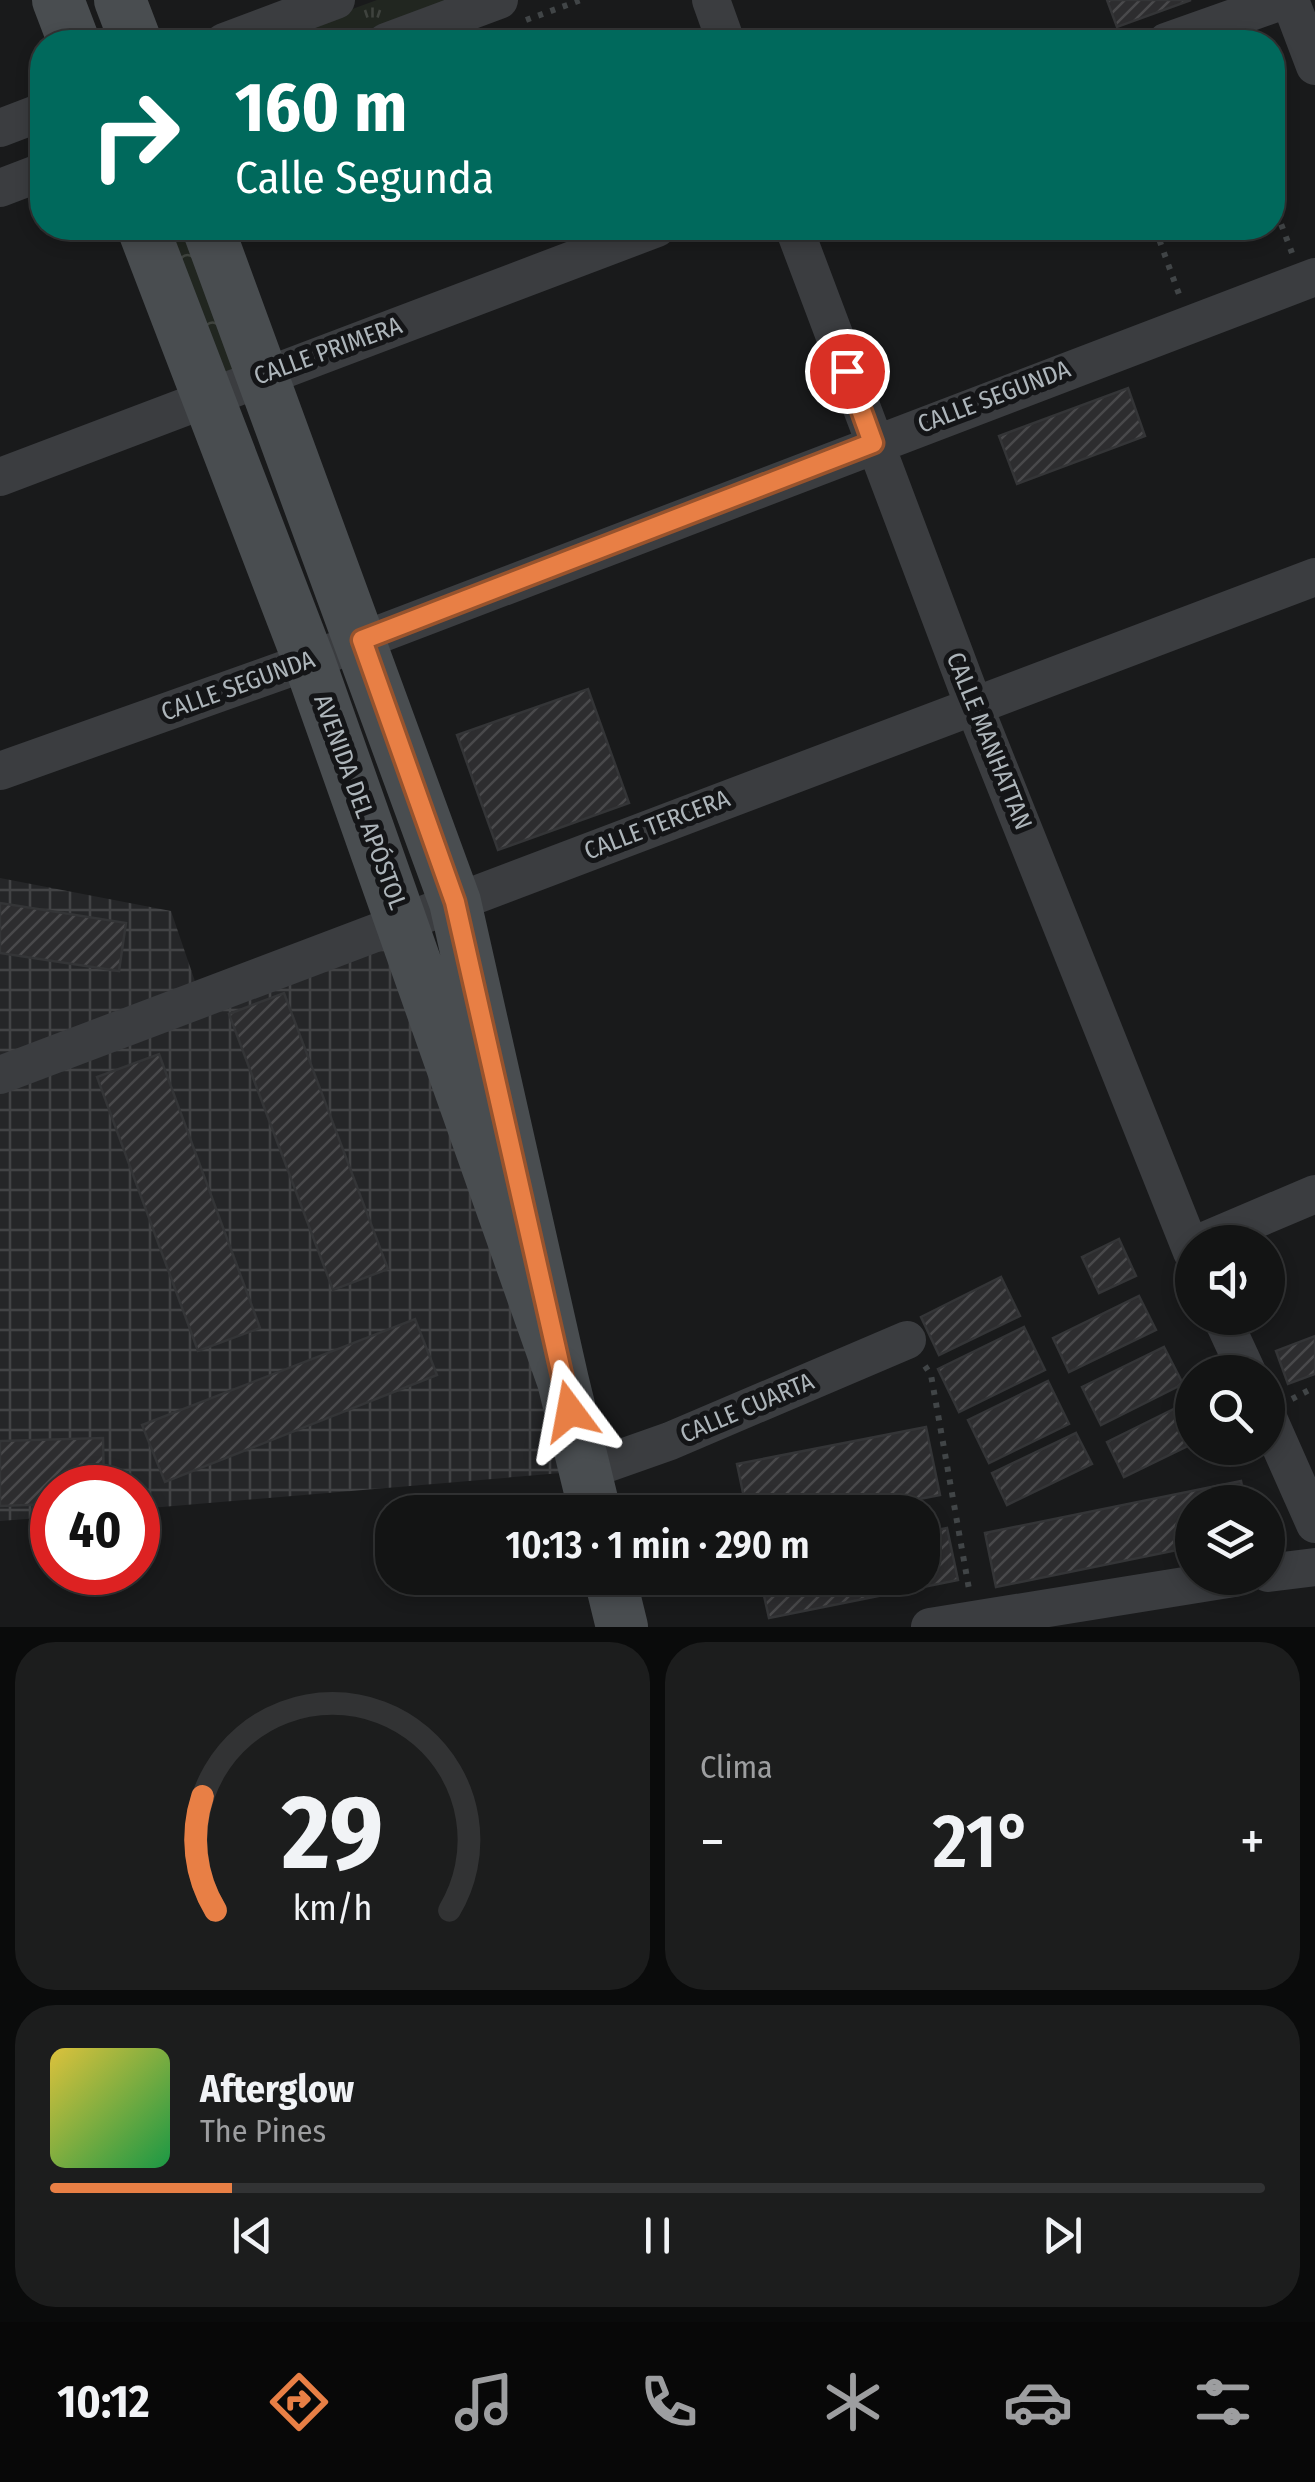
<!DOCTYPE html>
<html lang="es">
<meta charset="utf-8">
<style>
body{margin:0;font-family:"Fira Sans Condensed",sans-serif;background:#1c1d1d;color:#f1f3f6;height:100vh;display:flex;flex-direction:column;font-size:38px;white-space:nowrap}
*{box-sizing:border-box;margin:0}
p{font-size:32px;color:#9d9ea0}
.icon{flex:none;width:55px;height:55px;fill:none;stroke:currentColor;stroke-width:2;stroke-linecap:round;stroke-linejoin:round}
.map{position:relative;height:1627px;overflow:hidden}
.side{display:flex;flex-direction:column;gap:15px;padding:15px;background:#0a0b0b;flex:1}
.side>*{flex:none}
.hud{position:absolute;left:30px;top:30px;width:1255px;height:210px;border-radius:40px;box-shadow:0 5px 15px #0003,0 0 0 2px #323334;background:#00695c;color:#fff;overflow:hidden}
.buttons{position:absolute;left:1175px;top:1225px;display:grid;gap:20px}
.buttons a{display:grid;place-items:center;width:110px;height:110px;border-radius:50%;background:#131414;box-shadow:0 5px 15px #0003,0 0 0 2px #323334;font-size:50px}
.speed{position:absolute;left:30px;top:1465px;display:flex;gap:20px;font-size:50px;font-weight:700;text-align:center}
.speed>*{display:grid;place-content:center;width:130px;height:130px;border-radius:50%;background:#131414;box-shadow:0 5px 15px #0003,0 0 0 2px #323334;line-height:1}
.speed .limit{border:15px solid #d22;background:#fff;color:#111}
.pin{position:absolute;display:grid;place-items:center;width:85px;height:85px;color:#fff;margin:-42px;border:5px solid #fff;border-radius:50%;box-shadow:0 2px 10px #0007}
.me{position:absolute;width:110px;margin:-55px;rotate:347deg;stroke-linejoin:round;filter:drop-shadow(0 0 8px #0008)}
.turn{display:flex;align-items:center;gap:35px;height:210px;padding:0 40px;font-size:45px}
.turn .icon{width:130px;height:130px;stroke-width:2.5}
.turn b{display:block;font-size:70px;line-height:85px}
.big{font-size:75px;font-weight:600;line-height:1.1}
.side .widget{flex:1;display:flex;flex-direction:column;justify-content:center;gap:15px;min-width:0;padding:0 35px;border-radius:40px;background:#1c1d1d}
.side .dial{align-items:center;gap:0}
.dial svg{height:260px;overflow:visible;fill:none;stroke:#323334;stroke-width:7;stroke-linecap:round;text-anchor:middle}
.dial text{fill:#f1f3f6;stroke:none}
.song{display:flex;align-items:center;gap:30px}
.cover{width:120px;height:120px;border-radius:15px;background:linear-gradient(135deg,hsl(50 70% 55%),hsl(140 70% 35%))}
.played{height:10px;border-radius:5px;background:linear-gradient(90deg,#e87f45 15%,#323334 15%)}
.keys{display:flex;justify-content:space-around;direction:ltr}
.heat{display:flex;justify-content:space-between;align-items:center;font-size:55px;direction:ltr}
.side .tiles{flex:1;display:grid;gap:15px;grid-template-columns:1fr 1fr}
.widget:last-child{grid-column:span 2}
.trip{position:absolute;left:375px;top:1495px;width:565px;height:100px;border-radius:40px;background:#131414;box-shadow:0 5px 15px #0003,0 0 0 2px #323334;font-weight:600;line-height:100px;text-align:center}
.menu{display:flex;height:160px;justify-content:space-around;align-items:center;background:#080808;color:#9d9ea0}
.menu .icon{width:70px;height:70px}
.menu .on{color:#e87f45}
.menu b{font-size:45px;color:#f1f3f6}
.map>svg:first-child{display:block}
.industrial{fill:url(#industrial-grid)}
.grass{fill:url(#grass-tufts)}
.park{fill:url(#park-crowns)}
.building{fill:url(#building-hatch);stroke:#343537;stroke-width:2.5}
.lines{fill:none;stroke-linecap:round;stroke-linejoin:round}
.path{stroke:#414547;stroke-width:6;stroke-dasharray:5 8;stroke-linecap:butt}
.street{stroke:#3b3d40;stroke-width:38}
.secondary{stroke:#494d50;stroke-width:52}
.route-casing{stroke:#97532d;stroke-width:25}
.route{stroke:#e87f45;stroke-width:18}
.labels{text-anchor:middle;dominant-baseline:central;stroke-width:10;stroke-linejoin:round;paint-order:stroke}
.street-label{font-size:25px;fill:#adb5ba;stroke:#141517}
</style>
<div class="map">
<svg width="1315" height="1627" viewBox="0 0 1315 1627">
<defs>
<pattern id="industrial-grid" width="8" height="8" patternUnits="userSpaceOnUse" patternTransform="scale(2.5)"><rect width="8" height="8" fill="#252628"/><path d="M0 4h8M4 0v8" fill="none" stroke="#424345"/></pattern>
<pattern id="grass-tufts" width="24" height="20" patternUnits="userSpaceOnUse" patternTransform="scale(2.5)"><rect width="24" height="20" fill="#212620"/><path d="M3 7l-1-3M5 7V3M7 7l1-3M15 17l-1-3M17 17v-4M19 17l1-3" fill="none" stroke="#3f433e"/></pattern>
<pattern id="park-crowns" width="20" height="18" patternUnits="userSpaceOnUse" patternTransform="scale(2.5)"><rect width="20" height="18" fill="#212620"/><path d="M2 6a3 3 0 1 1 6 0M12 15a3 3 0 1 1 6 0" fill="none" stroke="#3f433e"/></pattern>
<pattern id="building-hatch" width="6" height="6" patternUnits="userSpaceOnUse" patternTransform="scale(2.5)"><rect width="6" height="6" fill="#2d2d2f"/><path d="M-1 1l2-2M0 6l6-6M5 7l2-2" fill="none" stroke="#49494b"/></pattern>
</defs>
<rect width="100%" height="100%" fill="#191a1b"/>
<!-- industrial -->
<path class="industrial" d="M0 878 171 911 201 999 403 923 585 1471 138 1509V1488H52V1517L0 1521Z"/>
<!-- grass -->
<path class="grass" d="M377 0H465L350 42H262Z"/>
<!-- park -->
<path class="park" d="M163 228H189L235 372 219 378Z"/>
<!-- building -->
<path class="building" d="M1107 0H1191L1117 27Z
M1128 388 1145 436 1017 484 999 436Z
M588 689 629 803 498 850 457 735Z
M0 903 126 923 119 971 0 953Z
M284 993 388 1269 333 1290 229 1014Z
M159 1054 260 1328 198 1351 97 1077Z
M1119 1239 1136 1276 1099 1293 1082 1257Z
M1001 1277 1020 1316 939 1355 921 1317Z
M1139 1296 1156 1330 1069 1372 1053 1338Z
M415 1319 437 1375 165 1482 142 1425Z
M1024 1327 1045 1370 959 1412 938 1369Z
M1315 1336V1374L1288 1384 1276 1351Z
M1164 1347 1183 1384 1101 1425 1082 1387Z
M1048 1381 1069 1424 989 1463 968 1420Z
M1192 1400V1444L1124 1477 1107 1442Z
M926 1427 940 1495 853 1512H747L737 1464Z
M1076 1433 1092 1464 1007 1505 992 1473Z
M103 1438 104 1488H52V1504L0 1506V1441Z
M1241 1481 1245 1502H1192V1547L996 1587 985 1533Z
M947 1528 958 1580 769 1618 760 1578H922V1533Z"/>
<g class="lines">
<!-- path -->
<path class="path" d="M526 20 581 0
M1272 200 1292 253
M1155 228 1180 297
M1157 233 1172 228
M925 1366 931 1375 969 1589
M1292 1399 1315 1387"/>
<!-- street -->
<path class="street" d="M711 0 726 42
M1290 0 1315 66
M224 42 336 0
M386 42 499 0
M1166 42 1284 0
M0 128 42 112
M0 188 42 172
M794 228 974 706 1192 1252
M0 477 657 228
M0 771 309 661 1315 277
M0 1075 1315 577
M1202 1242 1315 1194
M1222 1318 1247 1372
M1268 1418 1315 1524
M585 1471 670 1441 907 1340
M1268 1573 1315 1567
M930 1627 1234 1578"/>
<!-- secondary -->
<path class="secondary" d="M58 0 74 42
M120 0 136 42
M143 228 309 661 563 1381 455 902 208 228
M563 1381 595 1512
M610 1578 622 1627"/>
</g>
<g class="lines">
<defs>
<path id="route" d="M570 1411 455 902 362 640 873 443 847 371"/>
</defs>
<!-- route casing -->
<use href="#route" class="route-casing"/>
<!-- route -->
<use href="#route" class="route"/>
</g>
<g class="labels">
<!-- street labels -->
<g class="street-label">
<text transform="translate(328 351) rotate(-20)">CALLE PRIMERA</text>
<text transform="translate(994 397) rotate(-21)">CALLE SEGUNDA</text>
<text transform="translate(238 686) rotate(-20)">CALLE SEGUNDA</text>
<text transform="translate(989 741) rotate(68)">CALLE MANHATTAN</text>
<text transform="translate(360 802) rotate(70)">AVENIDA DEL APÓSTOL</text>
<text transform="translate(657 825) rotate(-21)">CALLE TERCERA</text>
<text transform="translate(747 1408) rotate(-23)">CALLE CUARTA</text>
</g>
</g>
</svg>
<div class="buttons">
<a><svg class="icon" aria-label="sound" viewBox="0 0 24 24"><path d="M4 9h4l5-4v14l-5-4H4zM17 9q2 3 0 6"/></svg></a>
<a><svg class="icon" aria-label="search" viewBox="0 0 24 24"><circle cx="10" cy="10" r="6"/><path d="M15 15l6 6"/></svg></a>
<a><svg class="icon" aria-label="layers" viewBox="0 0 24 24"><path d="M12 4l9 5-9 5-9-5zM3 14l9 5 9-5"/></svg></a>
</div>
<div class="speed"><div class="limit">40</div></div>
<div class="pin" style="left:847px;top:371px;background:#d93025"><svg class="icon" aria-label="arrive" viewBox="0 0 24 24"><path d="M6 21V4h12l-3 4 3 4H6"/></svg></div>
<svg class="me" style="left:570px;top:1411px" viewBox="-20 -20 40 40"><path d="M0-17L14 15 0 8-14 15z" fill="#e87f45" stroke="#fff" stroke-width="4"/></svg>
<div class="trip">10:13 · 1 min · 290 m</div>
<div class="hud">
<div class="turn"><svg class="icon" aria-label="right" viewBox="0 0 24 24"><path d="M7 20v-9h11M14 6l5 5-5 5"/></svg><div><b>160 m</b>Calle Segunda</div></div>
</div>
</div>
<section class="side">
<div class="tiles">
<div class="widget dial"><svg viewBox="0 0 100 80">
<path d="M14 69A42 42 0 1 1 86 69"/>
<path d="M14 69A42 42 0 0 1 10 34" stroke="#e87f45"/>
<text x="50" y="56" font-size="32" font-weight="700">29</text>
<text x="50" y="72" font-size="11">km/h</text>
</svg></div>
<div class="widget"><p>Clima</p>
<div class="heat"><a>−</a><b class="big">21°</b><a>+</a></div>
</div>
<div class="widget">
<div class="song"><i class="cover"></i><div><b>Afterglow</b><p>The Pines</p></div></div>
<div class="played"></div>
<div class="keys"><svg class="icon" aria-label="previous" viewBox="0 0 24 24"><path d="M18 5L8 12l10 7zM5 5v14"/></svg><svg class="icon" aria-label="pause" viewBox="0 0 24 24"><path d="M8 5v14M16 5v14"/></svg><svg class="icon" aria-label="next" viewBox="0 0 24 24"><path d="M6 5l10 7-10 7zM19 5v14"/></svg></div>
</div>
</div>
</section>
<nav class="menu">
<b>10:12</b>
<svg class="icon on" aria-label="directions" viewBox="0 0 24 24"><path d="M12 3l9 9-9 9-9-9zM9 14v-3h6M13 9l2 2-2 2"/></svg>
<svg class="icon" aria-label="music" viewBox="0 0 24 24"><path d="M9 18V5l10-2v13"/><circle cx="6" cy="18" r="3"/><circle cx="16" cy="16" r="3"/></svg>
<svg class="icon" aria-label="phone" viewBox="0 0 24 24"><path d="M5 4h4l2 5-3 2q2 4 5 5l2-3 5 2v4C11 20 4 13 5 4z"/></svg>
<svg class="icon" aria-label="climate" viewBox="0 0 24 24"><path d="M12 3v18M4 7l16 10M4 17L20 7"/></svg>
<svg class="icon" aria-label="car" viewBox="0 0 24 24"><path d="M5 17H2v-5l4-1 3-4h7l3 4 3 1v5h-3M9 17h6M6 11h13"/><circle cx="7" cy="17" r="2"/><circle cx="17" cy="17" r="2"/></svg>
<svg class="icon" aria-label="filters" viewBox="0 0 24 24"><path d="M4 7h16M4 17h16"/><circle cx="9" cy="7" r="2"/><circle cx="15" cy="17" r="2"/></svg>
</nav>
